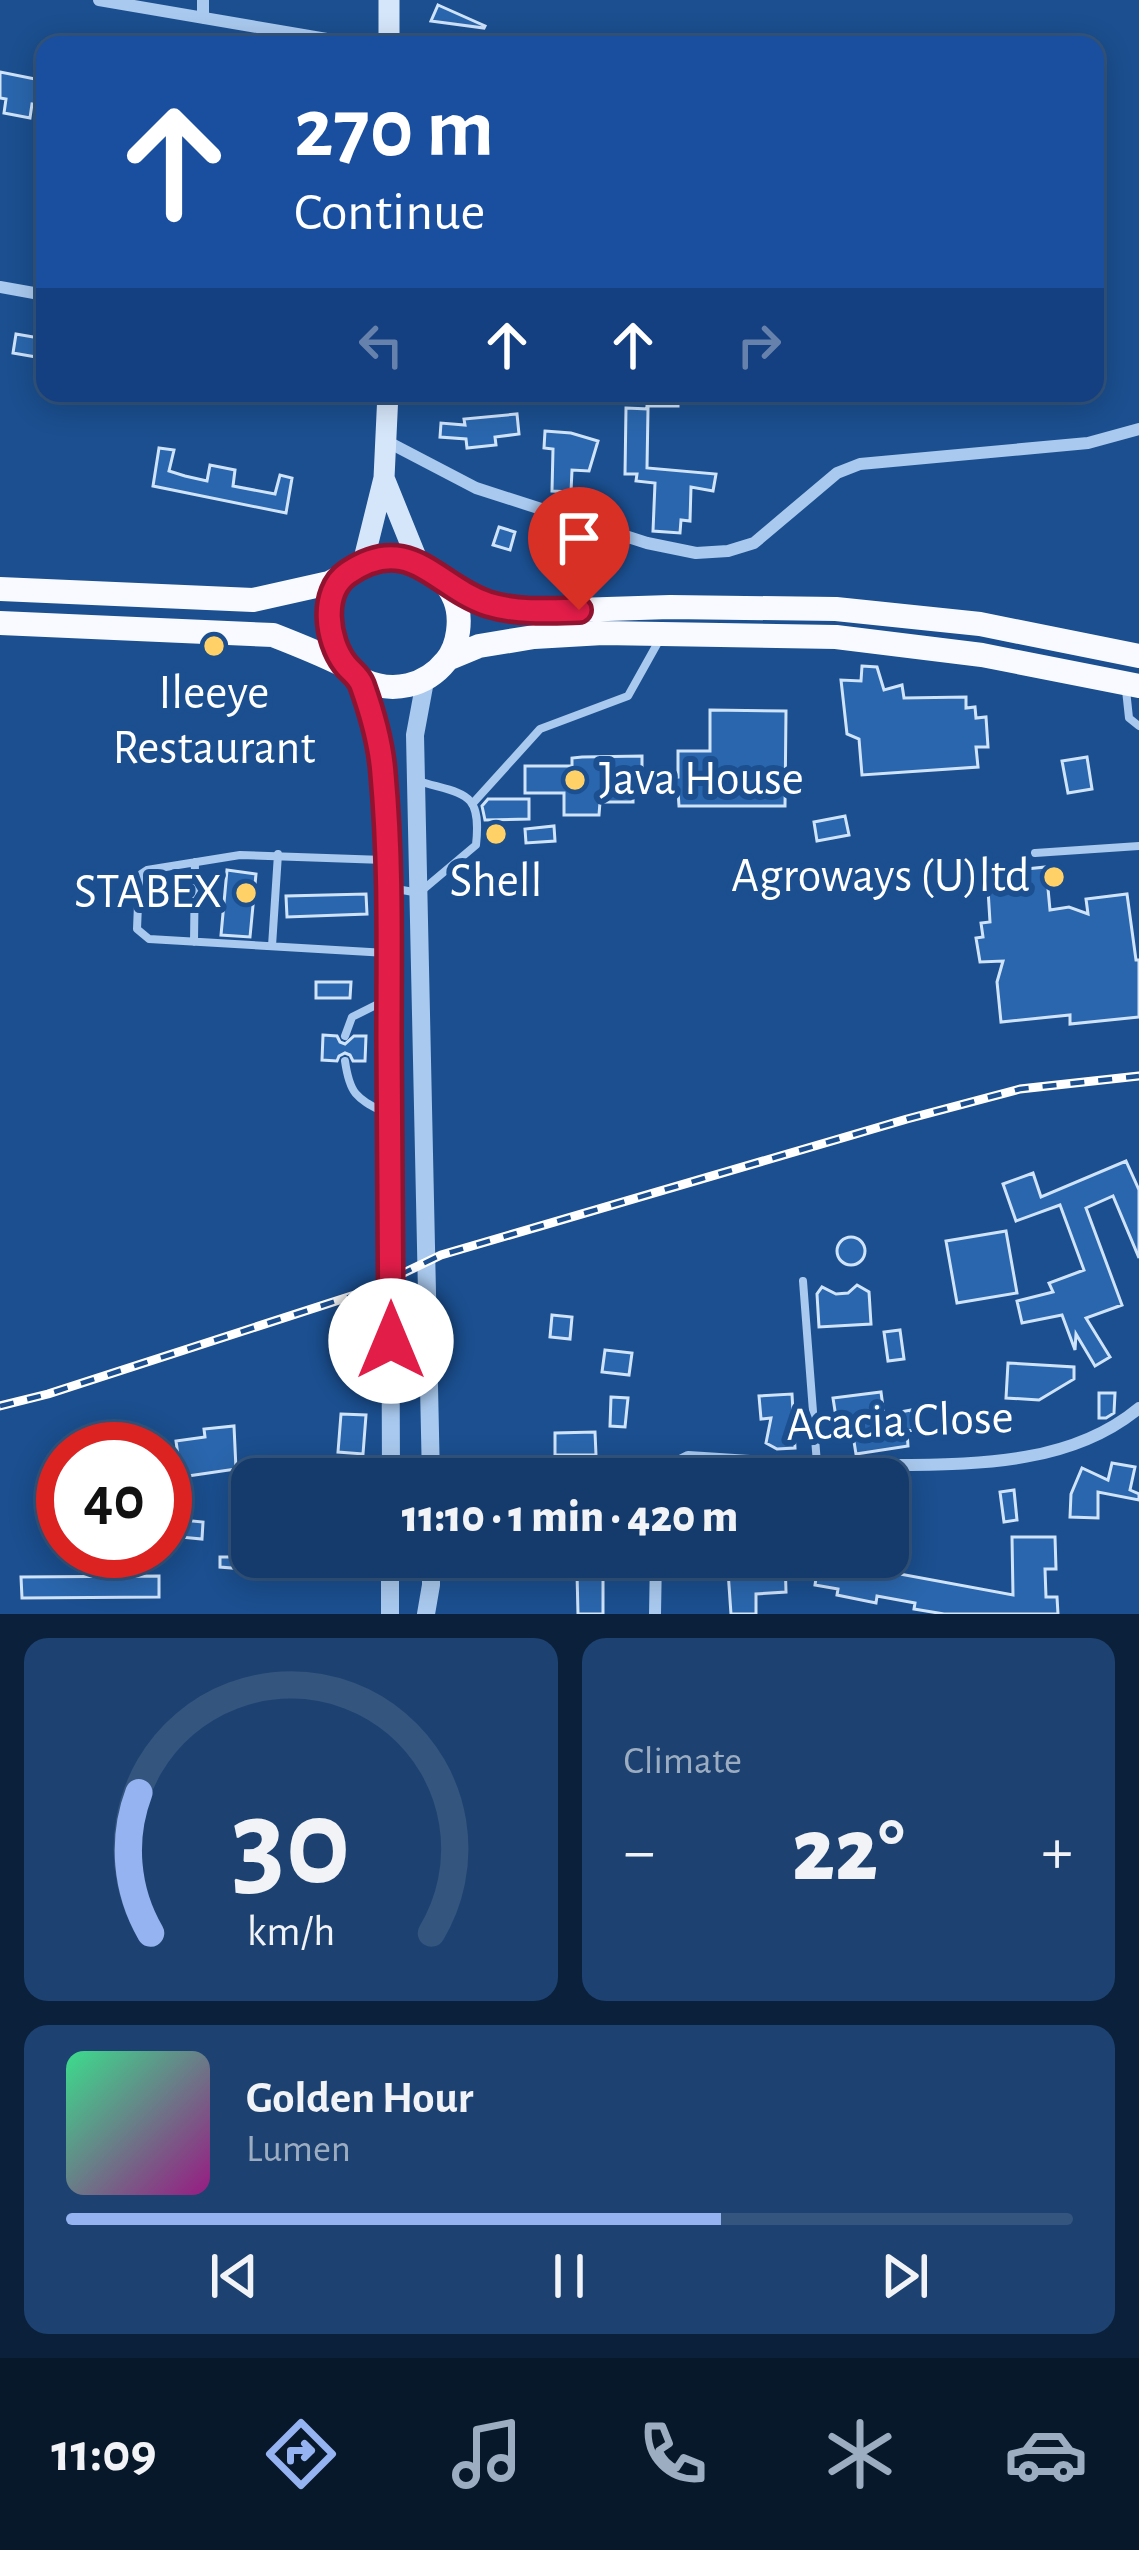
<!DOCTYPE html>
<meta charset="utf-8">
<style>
body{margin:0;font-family:"Alegreya Sans",sans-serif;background:#1d4271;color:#f1f3f6;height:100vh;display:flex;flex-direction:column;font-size:45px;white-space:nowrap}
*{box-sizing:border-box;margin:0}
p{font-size:39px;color:#9dadc1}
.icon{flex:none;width:66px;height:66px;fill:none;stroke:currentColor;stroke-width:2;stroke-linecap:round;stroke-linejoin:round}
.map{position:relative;height:1614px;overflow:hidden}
.side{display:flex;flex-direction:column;gap:24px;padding:24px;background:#0b203b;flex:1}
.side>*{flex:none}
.top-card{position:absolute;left:36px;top:36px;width:1068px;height:366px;border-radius:24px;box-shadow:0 6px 30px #0003,0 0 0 3px #33557e;background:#1a4fa0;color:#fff;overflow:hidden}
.speed{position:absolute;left:36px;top:1422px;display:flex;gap:24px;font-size:60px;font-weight:700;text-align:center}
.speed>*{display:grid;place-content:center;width:156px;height:156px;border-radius:50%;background:#143b6b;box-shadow:0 6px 30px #0003,0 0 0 3px #33557e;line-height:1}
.speed .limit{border:18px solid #d22;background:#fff;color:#111}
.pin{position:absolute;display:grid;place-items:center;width:102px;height:102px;color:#fff;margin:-123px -51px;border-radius:50% 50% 50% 0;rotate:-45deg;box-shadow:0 0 12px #0007}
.pin .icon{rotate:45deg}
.me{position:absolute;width:132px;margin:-66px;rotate:0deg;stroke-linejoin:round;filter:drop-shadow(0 0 9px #0008)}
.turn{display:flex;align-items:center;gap:42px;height:252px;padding:0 60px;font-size:54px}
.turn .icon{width:156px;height:156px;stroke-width:2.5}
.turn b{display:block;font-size:84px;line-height:102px}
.lanes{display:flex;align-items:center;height:114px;padding:0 60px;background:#0003;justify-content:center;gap:60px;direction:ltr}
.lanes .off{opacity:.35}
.big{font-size:90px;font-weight:800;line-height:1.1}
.side .card{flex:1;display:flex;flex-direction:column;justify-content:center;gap:18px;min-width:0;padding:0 42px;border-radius:24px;background:#1d4271}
.side .dial{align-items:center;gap:0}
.dial svg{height:312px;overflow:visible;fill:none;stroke:#33557e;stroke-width:7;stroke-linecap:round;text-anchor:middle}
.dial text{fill:#f1f3f6;stroke:none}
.song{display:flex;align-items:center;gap:36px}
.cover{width:144px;height:144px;border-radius:18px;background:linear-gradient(135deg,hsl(150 70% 55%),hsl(310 70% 35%))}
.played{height:12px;border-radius:6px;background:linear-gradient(90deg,#95b2f1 65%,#33557e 65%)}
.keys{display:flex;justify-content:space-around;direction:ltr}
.heat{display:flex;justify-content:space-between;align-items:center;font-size:66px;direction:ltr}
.side .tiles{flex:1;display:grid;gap:24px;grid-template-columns:1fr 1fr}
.card:last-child{grid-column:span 2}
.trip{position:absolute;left:231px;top:1458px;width:678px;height:120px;border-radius:24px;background:#143b6b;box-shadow:0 6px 30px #0003,0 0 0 3px #33557e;font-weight:800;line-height:120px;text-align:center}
.tab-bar{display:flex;height:192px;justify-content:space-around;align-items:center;background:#08182b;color:#9dadc1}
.tab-bar .icon{width:84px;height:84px}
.tab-bar .on{color:#95b2f1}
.tab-bar b{font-size:54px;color:#f1f3f6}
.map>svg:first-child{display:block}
.building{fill:#2a66ad;stroke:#cfe3fa;stroke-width:3}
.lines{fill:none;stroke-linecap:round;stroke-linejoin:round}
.service{stroke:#a9c9ee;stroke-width:8}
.minor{stroke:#a9c9ee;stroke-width:12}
.tertiary{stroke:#a9c9ee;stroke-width:18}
.secondary{stroke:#d6e6fa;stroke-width:21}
.trunk{stroke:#f8faff;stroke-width:24}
.rail-casing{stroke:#fff;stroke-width:9}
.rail{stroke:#1b4f8f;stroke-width:4.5;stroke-dasharray:14;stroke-linecap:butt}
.route-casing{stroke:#92132f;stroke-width:30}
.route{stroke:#e11d48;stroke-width:21}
.poi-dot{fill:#ffd166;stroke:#1b4f8f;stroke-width:4.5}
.labels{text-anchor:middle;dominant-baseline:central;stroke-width:12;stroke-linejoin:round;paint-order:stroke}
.poi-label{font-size:48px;fill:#fff;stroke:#1b4f8f}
.street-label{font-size:48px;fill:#fff;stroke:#1b4f8f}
</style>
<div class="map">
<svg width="1139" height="1614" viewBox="0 0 1139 1614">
<rect width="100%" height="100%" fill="#1b4f8f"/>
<!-- building -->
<path class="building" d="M438 5 485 26 484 28 431 21Z
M0 72 45 81V106L32 104 30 118 4 113 6 99 0 98Z
M16 334 45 339V353L37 351 36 357 13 353Z
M648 393H678V406H647Z
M626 408 648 409 647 468 716 474 713 491 691 487 690 521 681 520 680 533 653 531 655 483 636 481 637 474H625Z
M517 414 519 434 495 437 496 445 467 448 466 439 440 437 441 423 465 425 464 419Z
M545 431 571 433 598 441 589 471 572 470 571 492 552 491 553 449 544 448Z
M159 448 174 450 169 471 185 476 207 481 210 465 235 470 233 486 275 494 280 475 292 478 286 513 153 486Z
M499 527 515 532 510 550 493 545Z
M862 666 877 667 884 690 902 685 904 698 966 697V708L975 707 976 718 986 717 988 747H976L978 767 862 775 859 739 847 734 841 680 861 681Z
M710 710 786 711 785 806H679L678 791 633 792V802H600L599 815H564V793H525V766H572V758L582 757 642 756V779L678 777V751H710Z
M1087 757 1092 789 1068 793 1062 761Z
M488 799H529V819L485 820 482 806Z
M845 816 849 835 817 841 814 822Z
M554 826 555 841 526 843 525 829Z
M1046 867 1050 910 1069 907 1088 914 1086 899 1127 894 1136 960H1139V1017L1070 1024V1015L1001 1022 997 982 1003 961 980 962 976 938 983 937 981 923 990 922 987 873Z
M227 870 256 874 250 937 221 935Z
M366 894 367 914 287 917 286 896Z
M316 982H351L350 998H316Z
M323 1035 337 1036 340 1042 345 1044 354 1036H366L365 1061H353L350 1055 345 1053 339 1056 337 1061 322 1060Z
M1126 1161 1139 1190V1258L1113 1196 1086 1208 1122 1305 1086 1318 1110 1357 1095 1366 1076 1334 1075 1350 1062 1315 1022 1323 1017 1301 1053 1292 1049 1283 1084 1270 1060 1205 1016 1221 1003 1184 1033 1173 1041 1197Z
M1006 1231 1017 1293 957 1303 946 1241Z
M837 1251a14 14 0 1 1 28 0a14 14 0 1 1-28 0Z
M857 1285 869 1292 871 1324 819 1327 817 1294 822 1287 836 1294 848 1293Z
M552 1315 572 1317 570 1339 550 1337Z
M900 1330 904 1359 888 1361 884 1332Z
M605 1350 632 1353 629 1375 602 1372Z
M1008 1363 1074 1367V1379L1039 1400 1006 1398Z
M881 1392 884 1415 911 1410 914 1430 907 1431 908 1446 856 1454 851 1423 837 1424 833 1398Z
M1099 1393H1115L1114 1413 1106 1418H1099Z
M792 1394 795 1448 777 1449 766 1443 771 1418 761 1419 759 1396Z
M611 1397 628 1398 625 1427 610 1426Z
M341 1414 366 1415 363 1454 338 1452Z
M234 1426 236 1469 181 1477 176 1441 205 1437 204 1429Z
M595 1432 596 1455H555V1433Z
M1112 1463 1135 1467 1130 1490 1139 1494V1500L1098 1492V1518L1070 1517 1071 1494 1082 1468 1108 1480Z
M1014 1490 1017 1520 1004 1522 1000 1492Z
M182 1520 203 1522 202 1539 180 1537Z
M237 1524 252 1525V1557H269L268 1571 220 1567V1557H234Z
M1012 1537H1055L1056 1569H1045L1046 1597H1057L1058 1614H944L914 1609 915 1603 877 1596 876 1603 837 1595 838 1589 815 1585 819 1559 1013 1595Z
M735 1557H785L786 1592 756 1594V1614H731L728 1571H736Z
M577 1573H603V1614H578Z
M159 1576V1597L22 1598 21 1577Z"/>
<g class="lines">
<!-- service -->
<path class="service" d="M1126 690 1129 718 1139 726
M474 802 540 729 628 696 661 637
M1035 853 1139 846
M384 860 240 855 147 870 141 874 139 880 137 929 149 939 387 953
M391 888 419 893 476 845C482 790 464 795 418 781
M194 942 195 862
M272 946 278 854
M345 1036 352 1017 386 1000
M345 1061C350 1096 357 1098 387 1114
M803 1281 817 1464"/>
<!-- minor -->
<path class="minor" d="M99 0 362 45
M203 0V18
M0 287 45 295
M386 441 476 488 647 543 696 553 728 551 754 543 837 473 860 464 1088 443 1139 429
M662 1479C668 1468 676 1462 688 1457 759 1462 830 1466 901 1465 983 1464 1073 1463 1139 1408
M655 1614 656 1557"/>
<!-- tertiary -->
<path class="tertiary" d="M359 679 376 729 383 768 389 888 391 1479
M425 681 415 735 431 1479
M390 1614V1557
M426 1614 431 1585V1557"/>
<!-- secondary -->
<path class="secondary" d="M389 45V0
M384 478 418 562
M362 567 384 478 388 393"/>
<!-- trunk -->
<path class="trunk" d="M446 583 488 604 515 609 545 611 670 607 836 609 980 624 1139 656
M0 589 253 600 329 583 344 575
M0 623 273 635C296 644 319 653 341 664 349 669 355 676 363 680 393 694 426 686 446 661 459 646 462 618 455 600 425 523 284 556 346 667
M450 658 479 646 534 637 603 633 836 637 982 655 1139 686"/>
<defs>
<path id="rail" d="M0 1406 48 1394 364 1292 441 1255 907 1119 1020 1089 1139 1076"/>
</defs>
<!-- rail casing -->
<use href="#rail" class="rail-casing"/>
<!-- rail -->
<use href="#rail" class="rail"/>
</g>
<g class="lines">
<defs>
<path id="route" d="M391 1341C390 1240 389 1139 389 1039 389 950 391 862 383 774 381 744 372 713 362 685 358 675 351 672 345 664 327 641 320 592 348 573 410 531 436 587 488 604 517 613 550 611 579 610"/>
</defs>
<!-- route casing -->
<use href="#route" class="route-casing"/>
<!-- route -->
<use href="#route" class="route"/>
</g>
<!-- markers -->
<g class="poi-dot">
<circle cx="214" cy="646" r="12"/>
<circle cx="575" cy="780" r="12"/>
<circle cx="496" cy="834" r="12"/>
<circle cx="1054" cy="877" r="12"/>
<circle cx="246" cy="893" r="12"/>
</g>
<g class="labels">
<!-- poi labels -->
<g class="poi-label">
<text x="214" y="694">Ileeye<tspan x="214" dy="55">Restaurant</tspan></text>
<text x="599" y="780" text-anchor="start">Java House</text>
<text x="1030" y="877" text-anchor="end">Agroways (U)ltd</text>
<text x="496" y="882">Shell</text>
<text x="222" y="893" text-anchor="end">STABEX</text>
</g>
<!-- street labels -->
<g class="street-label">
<text transform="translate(900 1422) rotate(-2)">Acacia Close</text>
</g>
</g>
</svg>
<div class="speed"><div class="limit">40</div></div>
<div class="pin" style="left:579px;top:610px;background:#d93025"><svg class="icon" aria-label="arrive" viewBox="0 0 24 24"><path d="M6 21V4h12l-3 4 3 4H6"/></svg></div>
<svg class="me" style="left:391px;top:1341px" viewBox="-20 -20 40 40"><circle r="19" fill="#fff"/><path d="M0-13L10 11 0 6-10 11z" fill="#e11d48"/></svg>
<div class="trip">11:10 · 1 min · 420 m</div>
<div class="top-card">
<div class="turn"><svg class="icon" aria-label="ahead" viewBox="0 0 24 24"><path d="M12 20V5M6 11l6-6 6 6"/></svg><div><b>270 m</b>Continue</div></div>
<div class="lanes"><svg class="icon off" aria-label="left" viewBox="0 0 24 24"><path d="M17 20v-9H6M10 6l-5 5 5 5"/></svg><svg class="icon" aria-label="ahead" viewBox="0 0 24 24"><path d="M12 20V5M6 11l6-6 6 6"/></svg><svg class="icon" aria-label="ahead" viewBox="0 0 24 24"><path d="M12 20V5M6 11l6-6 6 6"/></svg><svg class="icon off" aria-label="right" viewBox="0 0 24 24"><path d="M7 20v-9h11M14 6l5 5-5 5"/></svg></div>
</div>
</div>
<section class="side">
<div class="tiles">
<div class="card dial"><svg viewBox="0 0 100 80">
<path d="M14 69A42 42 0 1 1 86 69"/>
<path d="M14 69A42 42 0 0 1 11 33" stroke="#95b2f1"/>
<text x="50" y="56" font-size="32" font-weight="700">30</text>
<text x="50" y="72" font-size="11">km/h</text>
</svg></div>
<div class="card"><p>Climate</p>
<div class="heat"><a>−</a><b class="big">22°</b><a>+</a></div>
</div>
<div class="card">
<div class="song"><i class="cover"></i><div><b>Golden Hour</b><p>Lumen</p></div></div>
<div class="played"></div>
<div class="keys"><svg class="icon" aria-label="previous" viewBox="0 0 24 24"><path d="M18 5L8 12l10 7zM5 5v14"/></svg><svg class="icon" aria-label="pause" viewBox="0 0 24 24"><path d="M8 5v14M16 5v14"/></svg><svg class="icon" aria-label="next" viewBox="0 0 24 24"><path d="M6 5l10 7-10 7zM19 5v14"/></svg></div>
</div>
</div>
</section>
<nav class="tab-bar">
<b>11:09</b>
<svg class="icon on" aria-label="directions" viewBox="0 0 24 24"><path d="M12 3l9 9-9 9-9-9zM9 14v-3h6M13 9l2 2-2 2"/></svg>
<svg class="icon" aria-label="music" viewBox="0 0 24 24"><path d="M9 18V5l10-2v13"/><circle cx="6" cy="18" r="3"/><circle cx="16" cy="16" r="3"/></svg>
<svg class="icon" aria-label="phone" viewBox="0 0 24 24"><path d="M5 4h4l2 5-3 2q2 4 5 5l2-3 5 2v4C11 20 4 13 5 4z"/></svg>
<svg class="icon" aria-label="climate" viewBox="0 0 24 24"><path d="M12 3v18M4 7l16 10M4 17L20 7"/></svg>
<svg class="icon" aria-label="car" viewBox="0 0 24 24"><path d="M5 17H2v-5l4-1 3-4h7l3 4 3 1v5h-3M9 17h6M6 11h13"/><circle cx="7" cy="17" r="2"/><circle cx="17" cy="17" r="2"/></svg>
</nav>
